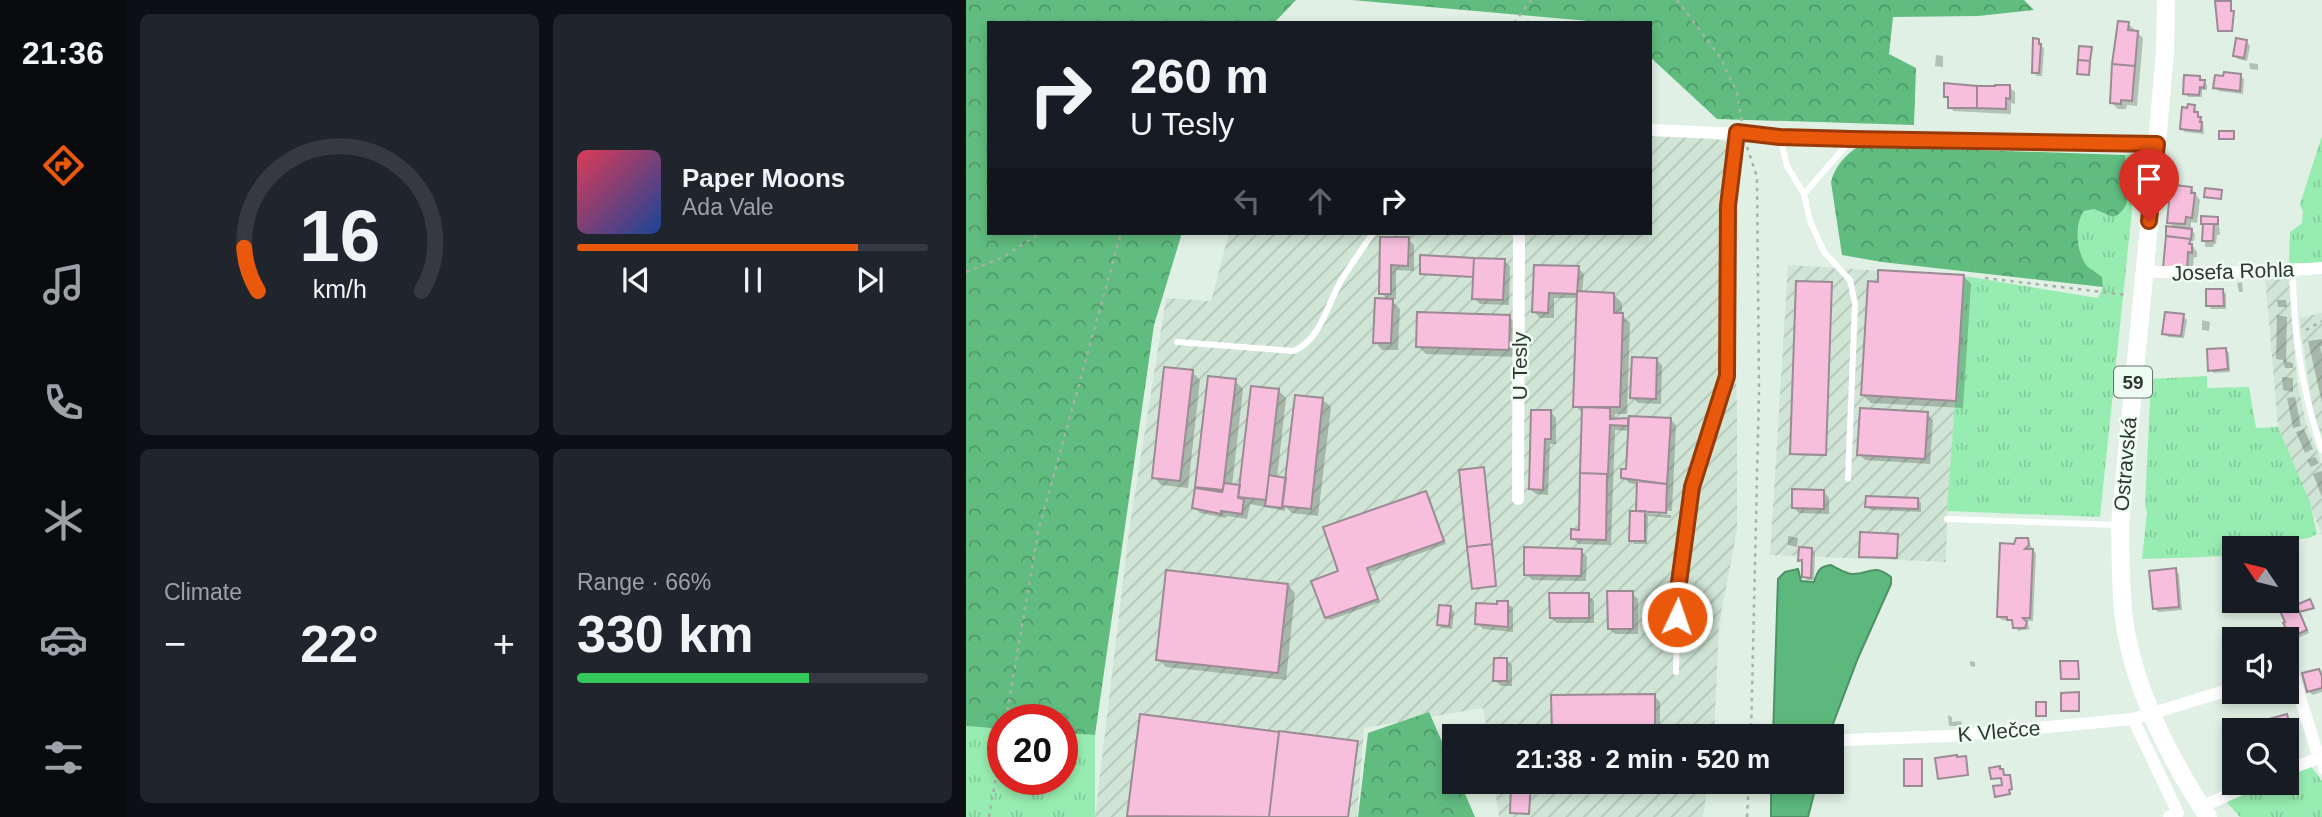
<!DOCTYPE html>
<meta charset="utf-8">
<style>
body{margin:0;font-family:Arial,sans-serif;background:#20242c;color:#f1f3f6;height:100vh;display:flex;flex-direction:column;font-size:26px;white-space:nowrap}
*{box-sizing:border-box;margin:0}
p{font-size:23px;color:#9ea1a6}
.icon{flex:none;width:38px;height:38px;fill:none;stroke:currentColor;stroke-width:2;stroke-linecap:round;stroke-linejoin:round}
.map{position:relative;flex:1;overflow:hidden}
.drawer{display:flex;flex-direction:column;gap:14px;padding:14px;background:#0d0f14;width:840px}
.drawer>*{flex:none}
.hud{position:absolute;left:21px;top:21px;width:665px;height:214px;border-radius:0px;box-shadow:0 4px 10px #0003;background:#171b24;color:#f1f3f6;overflow:hidden}
.needle{width:46px;rotate:305deg}
.fabs{position:absolute;left:1256px;top:536px;display:grid;gap:14px}
.fabs a{display:grid;place-items:center;width:77px;height:77px;border-radius:0px;background:#171b24;box-shadow:0 4px 10px #0003;font-size:35px}
.speed{position:absolute;left:21px;top:704px;display:flex;gap:14px;font-size:35px;font-weight:700;text-align:center}
.speed>*{display:grid;place-content:center;width:91px;height:91px;border-radius:50%;background:#171b24;box-shadow:0 4px 10px #0003;line-height:1}
.speed .limit{border:10px solid #d22;background:#fff;color:#111}
.pin{position:absolute;display:grid;place-items:center;width:60px;height:60px;color:#fff;margin:-72px -30px;border-radius:50% 50% 50% 0;rotate:-45deg;box-shadow:0 0 7px #0007}
.pin .icon{rotate:45deg}
.me{position:absolute;width:77px;margin:-38px;rotate:3deg;stroke-linejoin:round;filter:drop-shadow(0 0 5px #0008)}
.turn{display:flex;align-items:center;gap:24px;height:147px;padding:0 28px;font-size:32px}
.turn .icon{width:91px;height:91px;stroke-width:2.5}
.turn b{display:block;font-size:49px;line-height:60px}
.lanes{display:flex;align-items:center;height:66px;padding:0 28px;background:#0003;justify-content:center;gap:35px;direction:ltr}
.lanes .off{opacity:.35}
.big{font-size:52px;font-weight:800;line-height:1.1}
.drawer .widget{flex:1;display:flex;flex-direction:column;justify-content:center;gap:10px;min-width:0;padding:0 24px;border-radius:10px;background:#20242c}
.drawer .dial{align-items:center;gap:0}
.dial svg{height:182px;overflow:visible;fill:none;stroke:#363941;stroke-width:7;stroke-linecap:round;text-anchor:middle}
.dial text{fill:#f1f3f6;stroke:none}
.song{display:flex;align-items:center;gap:21px}
.cover{width:84px;height:84px;border-radius:10px;background:linear-gradient(135deg,hsl(350 70% 55%),hsl(220 70% 35%))}
.played{height:7px;border-radius:4px;background:linear-gradient(90deg,#ea580c 80%,#363941 80%)}
.keys{display:flex;justify-content:space-around;direction:ltr}
.heat{display:flex;justify-content:space-between;align-items:center;font-size:38px;direction:ltr}
.charge{height:10px;border-radius:5px;background:linear-gradient(90deg,#34c759 66%,#363941 0)}
.drawer .tiles{flex:1;display:grid;gap:14px;grid-template-columns:repeat(2,1fr)}
.trip{position:absolute;left:476px;top:724px;width:402px;height:70px;border-radius:0px;background:#171b24;box-shadow:0 4px 10px #0003;font-weight:800;line-height:70px;text-align:center}
main{display:flex;flex:1;min-height:0}
.menu{display:flex;flex-direction:column;width:126px;justify-content:space-around;align-items:center;background:#090b0e;color:#9ea1a6}
.menu .icon{width:49px;height:49px}
.menu .on{color:#ea580c}
.menu b{font-size:32px;color:#f1f3f6}
.map>svg:first-child{display:block}
.industrial{fill:url(#industrial-furrows)}
.grass{fill:url(#grass-tufts)}
.forest{fill:url(#forest-crowns)}
.water{fill:#5cb87c;stroke:#4f9166;stroke-width:2}
.shadow{fill:#0003}
.building{fill:#f7bfdd;stroke:#9b8b93;stroke-width:2}
.lines{fill:none;stroke-linecap:round;stroke-linejoin:round}
.path{stroke:#a5b2a8;stroke-width:2.5;stroke-dasharray:3.5 5;stroke-linecap:butt}
.lane{stroke:#fff;stroke-width:6}
.street{stroke:#fff;stroke-width:12}
.primary{stroke:#fff;stroke-width:18}
.route-casing{stroke:#983908;stroke-width:18}
.route{stroke:#ea580c;stroke-width:12}
.labels{text-anchor:middle;dominant-baseline:central;stroke-width:5;stroke-linejoin:round;paint-order:stroke}
.shield{fill:#eefdf2;stroke:#69726c;stroke-width:2}
.shield-label{font-size:19px;font-weight:bold;fill:#303632}
.street-label{font-size:21px;fill:#303632;stroke:#eefdf2}
</style>
<main>
<nav class="menu">
<b>21:36</b>
<svg class="icon on" aria-label="directions" viewBox="0 0 24 24"><path d="M12 3l9 9-9 9-9-9zM9 14v-3h6M13 9l2 2-2 2"/></svg>
<svg class="icon" aria-label="music" viewBox="0 0 24 24"><path d="M9 18V5l10-2v13"/><circle cx="6" cy="18" r="3"/><circle cx="16" cy="16" r="3"/></svg>
<svg class="icon" aria-label="phone" viewBox="0 0 24 24"><path d="M5 4h4l2 5-3 2q2 4 5 5l2-3 5 2v4C11 20 4 13 5 4z"/></svg>
<svg class="icon" aria-label="climate" viewBox="0 0 24 24"><path d="M12 3v18M4 7l16 10M4 17L20 7"/></svg>
<svg class="icon" aria-label="car" viewBox="0 0 24 24"><path d="M5 17H2v-5l4-1 3-4h7l3 4 3 1v5h-3M9 17h6M6 11h13"/><circle cx="7" cy="17" r="2"/><circle cx="17" cy="17" r="2"/></svg>
<svg class="icon" aria-label="filters" viewBox="0 0 24 24"><path d="M4 7h16M4 17h16"/><circle cx="9" cy="7" r="2"/><circle cx="15" cy="17" r="2"/></svg>
</nav>
<section class="drawer">
<div class="tiles">
<div class="widget dial"><svg viewBox="0 0 100 80">
<path d="M14 69A42 42 0 1 1 86 69"/>
<path d="M14 69A42 42 0 0 1 8 50" stroke="#ea580c"/>
<text x="50" y="56" font-size="32" font-weight="700">16</text>
<text x="50" y="72" font-size="11">km/h</text>
</svg></div>
<div class="widget">
<div class="song"><i class="cover"></i><div><b>Paper Moons</b><p>Ada Vale</p></div></div>
<div class="played"></div>
<div class="keys"><svg class="icon" aria-label="previous" viewBox="0 0 24 24"><path d="M18 5L8 12l10 7zM5 5v14"/></svg><svg class="icon" aria-label="pause" viewBox="0 0 24 24"><path d="M8 5v14M16 5v14"/></svg><svg class="icon" aria-label="next" viewBox="0 0 24 24"><path d="M6 5l10 7-10 7zM19 5v14"/></svg></div>
</div>
<div class="widget"><p>Climate</p>
<div class="heat"><a>−</a><b class="big">22°</b><a>+</a></div>
</div>
<div class="widget"><p>Range · 66%</p><b class="big">330 km</b><div class="charge"></div></div>
</div>
</section>
<div class="map">
<svg width="1356" height="817" viewBox="0 0 1356 817">
<defs>
<pattern id="industrial-furrows" width="10" height="10" patternUnits="userSpaceOnUse" patternTransform="scale(1.75)"><rect width="10" height="10" fill="#d0e5d5"/><path d="M-1 1l2-2M0 10L10 0M9 11l2-2" fill="none" stroke="#b3c5b7"/></pattern>
<pattern id="grass-tufts" width="24" height="20" patternUnits="userSpaceOnUse" patternTransform="scale(1.75)"><rect width="24" height="20" fill="#97edb1"/><path d="M3 7l-1-3M5 7V3M7 7l1-3M15 17l-1-3M17 17v-4M19 17l1-3" fill="none" stroke="#82cc99"/></pattern>
<pattern id="forest-crowns" width="20" height="18" patternUnits="userSpaceOnUse" patternTransform="scale(1.75)"><rect width="20" height="18" fill="#60bc7f"/><path d="M2 6a3 3 0 1 1 6 0M12 15a3 3 0 1 1 6 0" fill="none" stroke="#509a69"/></pattern>
</defs>
<rect width="100%" height="100%" fill="#e0f0e4"/>
<!-- industrial -->
<path class="industrial" d="M684 134H722L763 142 771 407V530L753 624 748 737H522L517 708 398 728 391 817H129L163 531 200 298 245 301 263 233H684Z
M822 265 998 276 981 519 980 562 804 555Z
M1322 274 1331 381 1340 423 1356 464V535L1312 427 1299 275Z
M1356 313V438L1347 411 1333 318Z
M528 782H742L737 817H533Z"/>
<!-- grass -->
<path class="grass" d="M1356 136V263H1323L1324 232 1336 223 1337 213 1334 204Z
M1172 153 1134 517 981 511 998 276 1132 298 1137 287 1136 278C1132 274 1126 271 1122 267 1110 255 1108 224 1118 211L1128 209 1147 217 1163 186 1159 155Z
M1241 376V388L1283 387 1290 428 1312 427 1344 502 1351 534 1343 538 1310 542 1304 548H1269V556L1176 559 1181 512 1179 506 1185 379Z
M0 726 37 729V779H96V733L129 735V817H0Z
M1344 765 1356 781V817H1274L1258 799 1299 782H1321V773Z"/>
<!-- forest -->
<path class="forest" d="M0 0H330L308 23H23V233H216L188 325 129 735 96 733V719H37V729L0 726Z
M386 0H1058L1068 10 1012 16 927 17 923 54 950 68 948 125 751 119 684 57V23H644Z
M893 146 1159 155C1161 175 1171 208 1147 217L1128 209 1118 211C1108 224 1110 254 1122 267 1126 270 1132 274 1136 277L1137 287 916 262 876 255 865 182C869 166 879 155 893 146Z
M463 712 488 769V782H494L509 817H392L402 733Z"/>
<!-- water -->
<path class="water" d="M865 565C871 568 880 574 887 574 904 574 907 563 925 577V584L892 658 862 737H807L812 579 819 572 832 569 835 581 848 582C852 571 852 567 865 565Z
M805 782H851L842 817H805Z"/>
<!-- shadow -->
<path class="shadow" d="M1162 24 1168 29V32L1172 33 1177 38 1171 106 1161 105 1160 109H1152L1146 103Z
M1073 40 1078 49 1076 76H1071L1067 72Z
M1281 42 1284 46 1281 61 1272 59 1269 56Z
M1125 49 1124 75H1114L1113 73Z
M970 55 977 56V67L969 66Z
M1283 63 1292 64V70L1284 69Z
M1274 76 1278 79 1277 94 1253 91 1249 88Z
M1234 77 1241 85V90H1236V97H1222L1219 93Z
M1043 87 1049 92V104L1045 103V114L987 111 980 96 1011 88Z
M1228 106 1237 123 1238 134 1219 132 1216 129Z
M1225 188 1234 200 1231 223 1225 222V230L1229 234 1228 241H1223L1231 252V257H1228L1226 275 1205 273 1210 229 1203 222Z
M1252 218 1254 235H1251L1250 244H1248L1247 247H1239L1238 225Z
M416 239H442L448 245V271L430 270V299H424L434 309 432 350H416L409 342 423 301 415 293Z
M456 257 538 261 544 266 543 305 514 304 508 298 509 277 457 275Z
M570 266 612 268 618 274 616 293 648 295 656 303V315L664 323 661 414H649V421L660 422 663 418 704 419 710 425 706 511 675 509 679 513 705 515V518L682 516 681 544H668L665 540 672 513 673 485 663 483 657 477 662 471 664 431 649 430 645 545 612 544 607 538 614 532 618 414 609 406 612 298H588V318H574L568 312Z
M997 276 1005 284 997 408 905 403 897 395Z
M1276 282 1277 292H1273L1271 283Z
M865 284 860 456 827 455 826 454Z
M1257 291 1260 294V309H1245L1242 305Z
M1311 300H1320L1321 307H1312Z
M1311 315 1321 317 1320 361 1327 363V368H1319L1317 360 1310 359Z
M1217 316 1221 320 1218 338 1202 337 1198 333Z
M543 317 551 324 550 357 460 354 452 346Z
M1236 320 1244 322 1243 331 1236 330Z
M1356 339V346L1354 347 1356 355V403L1342 341Z
M1260 350 1263 353 1264 372 1248 373 1244 370Z
M691 360 696 365 695 404 672 403 666 397Z
M226 372 234 380 222 488 195 485 188 477Z
M1316 377 1327 378V392L1317 390Z
M269 381 277 389 266 486 275 487 312 390 320 398 311 478 321 480 357 400 365 407 352 516 326 513 319 506V511L284 504 281 519 261 516 260 518 234 513 228 507 235 490 231 486Z
M1329 397 1335 426 1327 428 1321 398Z
M585 412 590 418V444H584L582 495 570 494 564 489Z
M961 414 967 420 964 464 899 460 893 454Z
M1338 429 1347 449 1339 453 1330 432Z
M1349 457 1353 463 1345 467 1341 460Z
M518 470 530 587 509 589 507 588Z
M1355 471 1356 472V497L1347 474Z
M858 492 863 498V514L833 513 827 507Z
M459 493 463 496 480 544 403 572 414 602 364 620 360 617 375 572Z
M952 500 955 503V512L905 510 901 507Z
M932 535V558L895 556Z
M822 536 832 538 831 547 822 545Z
M1061 540 1070 554 1067 621H1060L1064 629 1052 631 1044 620H1036L1033 617 1049 545Z
M846 549 849 553 848 580H841L838 576V564L834 560Z
M615 551 621 557 620 581 566 580 560 574Z
M1209 570 1213 574 1216 610 1192 612 1188 608Z
M322 585 329 593 320 680 200 667 192 659Z
M666 593 672 599V634H649L643 628Z
M622 595 628 601V623H591L585 618Z
M1345 602 1348 609 1334 612 1343 633 1330 639 1317 612Z
M541 603 547 608V632L517 629 511 623 532 605Z
M484 608 488 612 486 629 476 628 473 624Z
M541 660 546 665V686H535L529 681Z
M1004 661 1009 662V667L1004 666Z
M1352 671 1356 674V692L1346 695 1343 691Z
M688 696 694 702V735L603 737 593 736 587 730Z
M982 715 986 717V722L995 721 996 726H983Z
M1320 716 1324 720 1333 755 1321 758Z
M391 743 383 817 163 816Z"/>
<!-- building -->
<path class="building" d="M1249 1H1265V11H1268L1266 31H1252Z
M1152 21 1163 22 1162 30 1172 31 1169 66 1146 64Z
M1067 38 1073 39V44H1075L1073 73H1066Z
M1270 38 1281 40 1278 58 1267 56Z
M1113 46 1126 47 1124 61 1112 60Z
M1112 60 1124 61 1123 75 1111 74Z
M1146 64 1169 66 1166 101 1155 100V104L1144 103Z
M1258 72 1275 74 1274 91 1247 88 1249 75 1257 76Z
M1218 75 1234 76V80H1239L1238 88 1234 87 1233 95 1217 94Z
M978 83 1011 86V108H982V97H978Z
M1029 85H1044V99L1040 98V109L1011 108V86H1029Z
M1222 104 1229 105 1228 112H1232V117H1235L1234 122H1236L1235 131 1214 129 1216 107 1221 108Z
M1253 131H1268V139H1253Z
M1209 185 1226 187 1225 193H1229L1226 218 1220 217 1219 224 1201 223 1204 190H1208Z
M1239 188 1256 190 1255 199 1238 197Z
M1235 216 1252 217V224H1235Z
M1237 224H1248L1247 241H1236Z
M1200 226 1226 229 1225 239 1200 236Z
M1200 236 1225 239 1223 244H1226V253L1222 252 1221 270 1197 268Z
M414 237H443L442 266 425 265V294H413Z
M454 255 508 258 507 277 454 274Z
M508 258 539 259 537 300 506 299Z
M568 265 613 266 611 294 583 293 582 313 566 312Z
M912 270 998 275 990 401 895 395 902 281 912 282Z
M830 281 866 282 860 455 824 454Z
M1240 289H1257L1258 306H1240Z
M611 291 648 293V313H657L654 407H607Z
M409 298 427 299 425 343H407Z
M451 312 544 315 543 350 450 347Z
M1199 312 1218 314 1215 336 1196 334Z
M1260 348 1262 369 1242 371 1241 349Z
M666 357 691 358 690 399 664 398Z
M198 367 227 370 214 481 186 478Z
M242 376 270 379 257 490 229 487Z
M285 386 313 389 300 500 272 497Z
M329 395 357 398 345 509 316 506Z
M616 407 644 408V419L662 418V426L644 425 642 474 614 473Z
M894 408 962 412 959 459 891 455Z
M565 410H585V439H579L577 490 563 489Z
M663 416 705 418 701 484 655 478V469H660Z
M518 467 526 544 501 547 493 470Z
M614 473 641 474 640 540 605 539V529L613 530Z
M303 475 320 478 316 508 299 506Z
M671 481 701 484 700 513 670 511Z
M258 483 274 485 272 498 278 499 276 514 255 511V514L226 508 229 488 256 492Z
M826 489 858 490V509L826 508Z
M460 491 478 541 401 568 412 599 359 618 345 581 372 571 357 527Z
M900 496 952 498V509L899 507Z
M664 511H679V541H663Z
M894 532 932 534 931 558 893 557Z
M1050 538H1062L1063 545 1059 549H1067L1064 618H1057L1061 622 1059 628H1047L1046 620H1041V617H1031L1034 543 1048 544Z
M526 544 530 586 506 589 501 547Z
M558 547 616 549 615 576 558 575Z
M833 547 846 548 845 578 836 577V560L832 561Z
M1210 568 1213 607 1187 609 1183 571Z
M200 570 322 584 312 673 190 660Z
M641 591H667V629H642Z
M583 593H623V618H584Z
M1344 599 1348 608 1333 612 1330 605Z
M531 601H542V627L509 624 510 603 531 604Z
M1330 604 1341 630 1325 637 1317 623 1319 622 1314 611Z
M473 605 485 606 483 626 471 625Z
M528 658H541V681H527Z
M1094 661H1112L1113 679H1095Z
M1353 669 1356 676V688L1341 692 1336 673Z
M1113 692V711H1095V693Z
M689 694V730L623 731V737H602L601 731H586L585 695Z
M1070 702H1080V716H1070Z
M174 714 313 732 303 817 161 816Z
M1321 714 1326 733 1321 734V730H1306L1303 719Z
M313 731 392 741 382 817H303Z
M1326 733 1331 751 1321 754V734Z
M991 755V757L1000 756 1002 775 972 779 969 758Z
M938 759H956V786H938Z
M1034 766V769H1037L1038 775H1044L1046 789 1043 790 1044 794 1029 797 1027 786 1036 785 1035 778 1025 779 1023 768Z
M535 782H565L563 814 544 813 545 785 535 784Z"/>
<g class="lines">
<!-- path -->
<path class="path" d="M711 0 754 57 771 93 776 123
M548 23 565 0
M781 147 791 177 793 390 785 737
M0 272 35 258 75 233
M1019 278 1161 295
M1340 330 1356 321
M40 719 72 532 155 233
M23 817 37 736
M781 817 783 782"/>
<!-- lane -->
<path class="lane" d="M814 137 821 166 838 194 844 221 858 252 884 280 889 304 882 479
M838 194 885 140
M1327 270C1327 331 1336 392 1356 450
M211 342 328 351C356 338 361 304 376 279 386 263 397 248 407 233
M981 519 1154 525
M710 672 712 590 726 487 761 376 762 206 770 134
M1353 758 1356 771"/>
<!-- street -->
<path class="street" d="M684 130 886 139 1191 144
M1177 272H1300L1356 268
M552 499 553 233
M1313 635 1314 639
M1321 658 1326 672
M1321 673 1326 672 1353 758 1321 770
M1167 719 1212 813 1203 817
M878 740 985 736 1167 719 1269 688
M1235 807 1291 782"/>
<!-- primary -->
<path class="primary" d="M1200 0 1199 51 1191 144 1154 525C1155 561 1154 597 1160 632 1172 698 1206 762 1242 817"/>
</g>
<g class="lines">
<defs>
<path id="route" d="M711 617 712 590 726 487 761 376 762 206 771 132 814 137 886 139 1191 144 1183 221"/>
</defs>
<!-- route casing -->
<use href="#route" class="route-casing"/>
<!-- route -->
<use href="#route" class="route"/>
</g>
<g class="labels">
<!-- shield labels -->
<rect class="shield" x="1148" y="366.5" width="38" height="31" rx="5"/>
<g class="shield-label">
<text x="1167" y="382">59</text>
</g>
<!-- street labels -->
<g class="street-label">
<text transform="translate(1267 271) rotate(-2)">Josefa Rohla</text>
<text transform="translate(553 366) rotate(-90)">U Tesly</text>
<text transform="translate(1159 464) rotate(-85)">Ostravská</text>
<text transform="translate(1033 731) rotate(-5)">K Vlečce</text>
</g>
</g>
</svg>
<div class="fabs">
<a><svg class="needle" viewBox="-14 -14 28 28"><path d="M0-13l5 13h-10z" fill="#e53935"/><path d="M0 13l5-13h-10z" fill="#9ea1a6"/></svg></a>
<a><svg class="icon" aria-label="sound" viewBox="0 0 24 24"><path d="M4 9h4l5-4v14l-5-4H4zM17 9q2 3 0 6"/></svg></a>
<a><svg class="icon" aria-label="search" viewBox="0 0 24 24"><circle cx="10" cy="10" r="6"/><path d="M15 15l6 6"/></svg></a>
</div>
<div class="speed"><div class="limit">20</div></div>
<div class="pin" style="left:1183px;top:221px;background:#d93025"><svg class="icon" aria-label="arrive" viewBox="0 0 24 24"><path d="M6 21V4h12l-3 4 3 4H6"/></svg></div>
<svg class="me" style="left:711px;top:617px" viewBox="-20 -20 40 40"><circle r="17" fill="#ea580c" stroke="#fff" stroke-width="3"/><path d="M0-11L8 9 0 5-8 9z" fill="#fff"/></svg>
<div class="trip">21:38 · 2 min · 520 m</div>
<div class="hud">
<div class="turn"><svg class="icon" aria-label="right" viewBox="0 0 24 24"><path d="M7 20v-9h11M14 6l5 5-5 5"/></svg><div><b>260 m</b>U Tesly</div></div>
<div class="lanes"><svg class="icon off" aria-label="left" viewBox="0 0 24 24"><path d="M17 20v-9H6M10 6l-5 5 5 5"/></svg><svg class="icon off" aria-label="ahead" viewBox="0 0 24 24"><path d="M12 20V5M6 11l6-6 6 6"/></svg><svg class="icon" aria-label="right" viewBox="0 0 24 24"><path d="M7 20v-9h11M14 6l5 5-5 5"/></svg></div>
</div>
</div>
</main>
